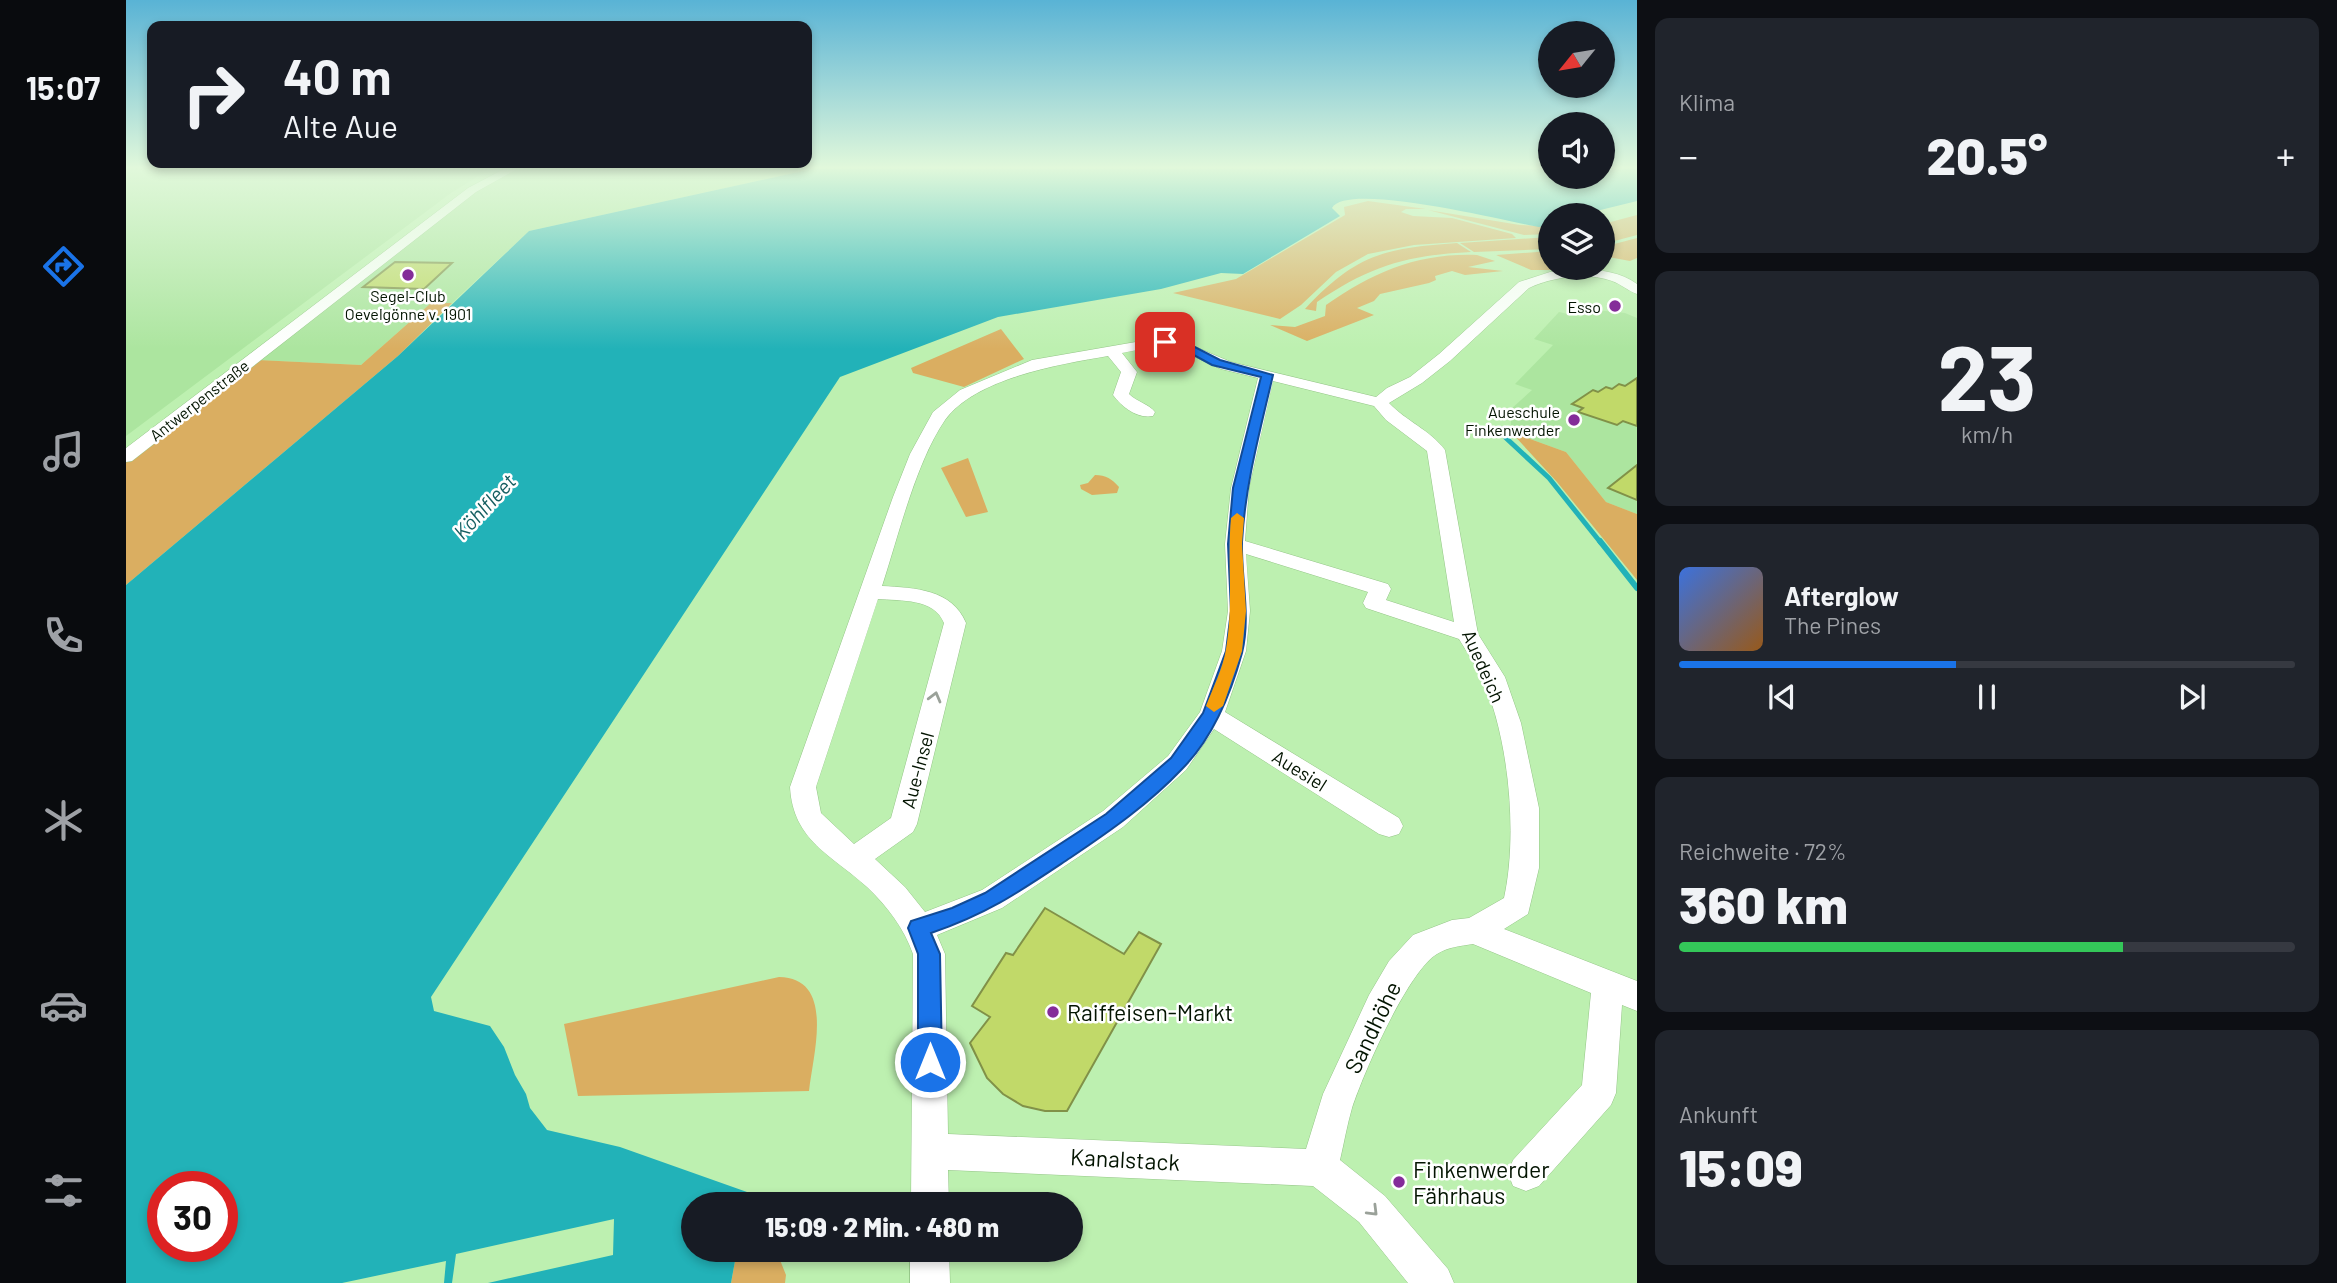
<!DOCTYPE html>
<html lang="de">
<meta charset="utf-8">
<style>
body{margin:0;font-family:Barlow,sans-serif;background:#20242c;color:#f1f3f6;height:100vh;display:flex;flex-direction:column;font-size:26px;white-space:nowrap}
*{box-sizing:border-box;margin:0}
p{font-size:23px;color:#9ea1a6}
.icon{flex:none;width:38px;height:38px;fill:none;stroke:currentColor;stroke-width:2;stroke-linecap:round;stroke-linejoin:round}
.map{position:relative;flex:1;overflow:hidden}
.drawer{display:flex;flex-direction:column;gap:18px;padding:18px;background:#0d0f14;width:700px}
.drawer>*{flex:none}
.banner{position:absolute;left:21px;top:21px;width:665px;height:147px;border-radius:14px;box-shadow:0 4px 10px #0003;background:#171b24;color:#f1f3f6;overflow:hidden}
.needle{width:46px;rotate:240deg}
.controls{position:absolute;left:1412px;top:21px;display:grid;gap:14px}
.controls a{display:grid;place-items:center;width:77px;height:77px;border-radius:50%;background:#171b24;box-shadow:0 4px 10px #0003;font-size:35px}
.speed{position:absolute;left:21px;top:1171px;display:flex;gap:14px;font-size:35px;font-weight:700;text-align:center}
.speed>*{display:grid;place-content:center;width:91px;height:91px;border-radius:50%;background:#171b24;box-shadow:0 4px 10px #0003;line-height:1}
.speed .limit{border:10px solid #d22;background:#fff;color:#111}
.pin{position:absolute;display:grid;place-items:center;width:60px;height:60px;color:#fff;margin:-30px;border-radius:14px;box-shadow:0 4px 10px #0006}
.me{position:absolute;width:77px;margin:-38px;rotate:0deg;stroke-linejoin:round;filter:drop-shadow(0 0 5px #0008)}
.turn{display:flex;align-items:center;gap:24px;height:147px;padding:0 21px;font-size:32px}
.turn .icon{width:91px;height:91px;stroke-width:2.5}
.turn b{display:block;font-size:49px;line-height:60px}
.big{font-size:52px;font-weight:800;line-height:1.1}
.drawer .tile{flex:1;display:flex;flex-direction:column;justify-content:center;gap:10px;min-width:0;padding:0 24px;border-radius:14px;background:#20242c}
.drawer .dial{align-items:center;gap:0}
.dial b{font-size:91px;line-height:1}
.song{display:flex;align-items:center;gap:21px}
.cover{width:84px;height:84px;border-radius:10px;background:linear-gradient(135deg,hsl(220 70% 55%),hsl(30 70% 35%))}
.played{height:7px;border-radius:4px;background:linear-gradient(90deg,#1a73e8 45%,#363941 45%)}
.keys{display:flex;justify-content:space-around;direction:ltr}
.heat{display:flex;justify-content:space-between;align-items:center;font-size:38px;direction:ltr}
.charge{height:10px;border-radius:5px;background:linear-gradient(90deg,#34c759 72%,#363941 0)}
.trip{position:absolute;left:555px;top:1192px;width:402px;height:70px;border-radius:35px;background:#171b24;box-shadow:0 4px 10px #0003;font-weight:800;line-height:70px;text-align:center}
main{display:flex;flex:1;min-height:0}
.tabs{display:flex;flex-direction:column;width:126px;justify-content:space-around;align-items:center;background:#090b0e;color:#9ea1a6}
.tabs .icon{width:49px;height:49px}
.tabs .on{color:#1a73e8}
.tabs b{font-size:32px;color:#f1f3f6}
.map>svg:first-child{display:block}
.built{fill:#ace59f}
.green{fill:#daae61}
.water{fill:#22b2b8;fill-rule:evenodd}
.pier{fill:#bdf0b0}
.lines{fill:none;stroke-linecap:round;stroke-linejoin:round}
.stream-far1{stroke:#22b2b8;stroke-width:5}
.stream{stroke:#22b2b8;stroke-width:6}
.building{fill:#c1d969;stroke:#819148;stroke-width:2}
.minor-casing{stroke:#94c587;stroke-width:1}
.minor{fill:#fff;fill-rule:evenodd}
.oneway{stroke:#9aa199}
.route{fill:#1a73e8;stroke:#114b97;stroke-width:2}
.slow{fill:#f59e0b}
.poi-dot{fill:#842c99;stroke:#fff;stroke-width:2.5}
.labels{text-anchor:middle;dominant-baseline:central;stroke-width:5;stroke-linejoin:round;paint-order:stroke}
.far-poi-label{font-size:16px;fill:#031401;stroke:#fff;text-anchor:end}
.far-street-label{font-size:16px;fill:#031401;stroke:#fff}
.street-label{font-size:19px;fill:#031401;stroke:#fff}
.water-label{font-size:21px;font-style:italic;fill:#155e61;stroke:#fff}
.near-poi-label{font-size:23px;fill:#031401;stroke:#fff;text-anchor:start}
.near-street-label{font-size:23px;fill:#031401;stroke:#fff}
</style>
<main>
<nav class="tabs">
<b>15:07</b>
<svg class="icon on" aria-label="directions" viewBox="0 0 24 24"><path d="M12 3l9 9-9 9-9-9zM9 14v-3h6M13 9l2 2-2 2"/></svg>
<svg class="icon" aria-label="music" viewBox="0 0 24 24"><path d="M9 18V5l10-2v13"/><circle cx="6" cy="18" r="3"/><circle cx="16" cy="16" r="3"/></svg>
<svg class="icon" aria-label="phone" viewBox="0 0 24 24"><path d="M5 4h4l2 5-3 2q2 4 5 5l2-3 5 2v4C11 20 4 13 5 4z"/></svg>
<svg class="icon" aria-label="climate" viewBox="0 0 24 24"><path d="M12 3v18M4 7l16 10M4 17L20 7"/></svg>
<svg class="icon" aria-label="car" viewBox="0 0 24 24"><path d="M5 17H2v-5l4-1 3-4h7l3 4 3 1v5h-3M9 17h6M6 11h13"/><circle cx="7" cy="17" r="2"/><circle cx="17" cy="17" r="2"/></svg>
<svg class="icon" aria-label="filters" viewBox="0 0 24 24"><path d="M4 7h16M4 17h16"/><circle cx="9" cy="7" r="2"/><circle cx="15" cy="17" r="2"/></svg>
</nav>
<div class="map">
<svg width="1511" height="1283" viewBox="0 0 1511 1283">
<rect width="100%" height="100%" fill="#bdf0b0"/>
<!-- built -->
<path class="built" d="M0 169H364L325 193 0 436Z
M393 169H686L403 231 326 303H305L235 365 132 360 352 189Z
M1460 309 1499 313 1511 318V514L1480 502 1440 452 1385 432V409L1406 390 1389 384 1427 345 1408 339 1433 312 1455 317Z"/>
<!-- green -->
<path class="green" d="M1242 201 1300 209H1280L1275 212 1287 216 1326 218 1386 234 1390 238 1288 245 1242 254 1210 272 1175 305 1154 319 1047 293 1110 279 1219 215 1218 207Z
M1302 210 1394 225 1424 226V234L1398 235Z
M1511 215V235L1477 244V224Z
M1424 237V249L1348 252 1334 243Z
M1511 238V258L1504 261 1477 256V247Z
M1331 243 1345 252C1281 255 1244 266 1191 302L1190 311 1179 309C1230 254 1259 248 1331 243Z
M1424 251V255L1419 256 1424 260V268L1437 270H1405L1370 255Z
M1351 255 1369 261 1342 267 1377 271 1339 275 1326 271 1309 276 1310 280 1303 283 1254 294 1248 301 1231 308 1248 315 1181 341 1144 325 1169 327 1199 316 1200 305C1248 272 1291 253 1351 255Z
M305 303H326L272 356 0 585V462L132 360 235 365Z
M875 329 898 359 838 387 787 373 785 368Z
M1385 432 1440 452 1480 502 1511 514V580L1431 482Z
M842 458 862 512 840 517 815 468Z
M969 475C980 475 986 479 993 487L991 493 966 495 955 489 954 485 962 483Z
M653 977C710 978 687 1054 683 1091L452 1096 438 1024Z
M611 1250H650L660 1275 659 1283H605Z"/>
<!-- water -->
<path class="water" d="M686 169H1424V177H1477V169H1511V201L1454 215H1424V223L1421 224 1424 226 1413 227C1382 222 1221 181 1206 208L1214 216 1117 274 1095 273 1035 289 872 317 714 377 305 997 308 1011 364 1026 378 1047 389 1075 400 1094 404 1108 421 1130 494 1147 621 1192 619 1204H567V1250H611L605 1283H0V585L272 356 403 231ZM37 1186H96V1246H37Z"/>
<!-- pier -->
<path class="pier" d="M488 1219 487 1255 362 1283H326L330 1254Z
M320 1261 318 1283H216Z"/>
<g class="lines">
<!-- stream-far1 -->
<path class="stream-far1" d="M1375 429 1380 438 1423 478 1475 543"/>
<!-- stream -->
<path class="stream" d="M1474 541 1511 588"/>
</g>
<!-- building -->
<path class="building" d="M269 262 326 263 298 289 237 287Z
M1511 378V426L1497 421 1491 425 1452 412 1457 408 1446 404 1467 390 1472 392 1480 387 1486 389 1493 384 1499 386Z
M1511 465V500L1482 488Z
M919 908 998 954 1013 932 1035 944 941 1111H919L897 1106 877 1094 861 1078 844 1043 864 1017 846 1006 880 953 887 955Z"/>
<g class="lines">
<defs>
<path id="minor" d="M378 169H391L350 192 6 461 0 462V448L342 188Z
M1456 269C1475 270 1495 272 1511 284V294C1502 291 1495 284 1486 281 1460 272 1427 277 1403 288L1324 361 1296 383 1263 403C1280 421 1304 430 1319 450L1352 634 1379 677 1395 723 1413 808V868L1402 914 1378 929 1511 981V1011L1496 1005 1490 1093 1485 1105 1413 1186 1400 1191 1387 1186 1382 1173 1387 1160 1456 1085 1465 993 1347 944C1334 946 1322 947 1311 954 1282 971 1237 1074 1226 1108 1221 1125 1218 1143 1214 1160L1259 1196 1322 1269 1328 1283H1282L1233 1222 1187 1186 822 1170 823 1204H785L787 954C778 928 761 906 741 887 706 855 667 841 664 787L767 497 784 454 807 412 834 390 906 360 1027 339 1053 340 1105 362 1250 397 1261 388 1284 377 1313 354 1393 282 1424 272ZM1027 347 1050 348 1095 369 1132 378 1105 488 1099 544 1102 611 1096 651 1074 712 1042 756 977 811 856 890 799 912 779 887 749 859 787 832 791 824 840 623C826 589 789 588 756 586 772 537 790 462 819 420 849 378 935 364 982 356L995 372 987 395C996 407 1011 419 1027 416L1029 412C1023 404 1011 402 1003 394L1011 372 996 353ZM1147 381 1248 406 1260 420 1301 451 1328 622 1260 600 1265 589 1262 584 1119 541 1123 488ZM1120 554 1242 592 1237 603 1240 608 1333 639C1340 651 1349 663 1355 676 1383 735 1392 835 1378 898L1343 918 1326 920 1287 935 1263 961 1243 995 1197 1094 1180 1149 822 1134 819 954 811 935 876 908 997 827 1060 770 1088 729 1253 834 1263 837 1273 834 1277 826 1273 818 1099 712 1120 651 1124 611ZM752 599C775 601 808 598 818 623L765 818 728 844 695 813 690 787Z
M784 1250H823L824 1283H784Z"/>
</defs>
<!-- minor casing -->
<use href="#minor" class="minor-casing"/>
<!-- minor -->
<use href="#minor" class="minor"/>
</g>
<!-- one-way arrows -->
<defs><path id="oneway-chevron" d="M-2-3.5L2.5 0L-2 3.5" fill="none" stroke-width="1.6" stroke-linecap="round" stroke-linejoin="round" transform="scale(1.75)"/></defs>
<g class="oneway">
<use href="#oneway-chevron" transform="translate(809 697) rotate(-75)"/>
<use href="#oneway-chevron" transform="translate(1247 1211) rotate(45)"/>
</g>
<!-- sky -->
<linearGradient id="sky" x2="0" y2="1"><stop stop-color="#59b3d5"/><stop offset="0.48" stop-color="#e1f8db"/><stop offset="1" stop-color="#e1f8db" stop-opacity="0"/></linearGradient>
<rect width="1511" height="349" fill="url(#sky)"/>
<!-- route -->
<path class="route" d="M1039 339 1061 343 1094 360 1147 375C1134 431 1119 485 1116 542 1115 579 1125 616 1116 653 1105 693 1086 739 1056 769 1023 804 984 831 944 858 896 890 862 914 805 933L814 954 816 1062 813 1070 804 1074 796 1070 792 1062V954L782 928 785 921 826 908 859 893 980 814 1045 758 1077 713 1100 651 1105 611 1102 544 1107 488 1135 377 1086 365 1055 348 1036 344V340Z"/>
<!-- slow -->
<path class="slow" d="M1111 513 1118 518 1116 544 1120 611 1116 651 1097 706 1088 712 1080 706C1087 688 1097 668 1100 649 1108 605 1101 561 1105 518Z"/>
<!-- markers -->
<g class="poi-dot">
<circle cx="282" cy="275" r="7"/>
<circle cx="1489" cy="306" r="7"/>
<circle cx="1448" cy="420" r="7"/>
<circle cx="927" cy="1012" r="7"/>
<circle cx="1273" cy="1182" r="7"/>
</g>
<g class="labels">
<!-- far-poi labels -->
<g class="far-poi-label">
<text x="282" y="295" text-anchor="middle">Segel-Club<tspan x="282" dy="18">Oevelgönne v. 1901</tspan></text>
<text x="1475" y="306">Esso</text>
<text x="1434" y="411">Aueschule<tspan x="1434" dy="18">Finkenwerder</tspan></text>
</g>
<!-- far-street labels -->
<g class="far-street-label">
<text transform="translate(73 400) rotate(-38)">Antwerpenstraße</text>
</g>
<!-- street labels -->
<g class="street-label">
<text transform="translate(1358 666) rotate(66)">Auedeich</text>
<text transform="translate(791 770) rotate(-75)">Aue-Insel</text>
<text transform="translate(1174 770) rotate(32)">Auesiel</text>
</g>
<!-- water labels -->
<g class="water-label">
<text transform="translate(358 506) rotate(-47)">Köhlfleet</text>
</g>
<!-- near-poi labels -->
<g class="near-poi-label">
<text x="941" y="1012">Raiffeisen-Markt</text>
<text x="1287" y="1169">Finkenwerder<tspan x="1287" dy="26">Fährhaus</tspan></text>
</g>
<!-- near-street labels -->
<g class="near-street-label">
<text transform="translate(1246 1027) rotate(-64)">Sandhöhe</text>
<text transform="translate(999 1159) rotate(3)">Kanalstack</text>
</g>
</g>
</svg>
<div class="controls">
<a><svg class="needle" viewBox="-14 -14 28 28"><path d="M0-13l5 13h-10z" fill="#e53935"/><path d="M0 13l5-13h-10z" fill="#9ea1a6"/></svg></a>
<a><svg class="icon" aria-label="sound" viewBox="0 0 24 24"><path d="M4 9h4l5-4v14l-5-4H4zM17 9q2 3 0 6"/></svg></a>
<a><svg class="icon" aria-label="layers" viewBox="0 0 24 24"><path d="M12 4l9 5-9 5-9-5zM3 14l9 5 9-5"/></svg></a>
</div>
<div class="speed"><div class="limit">30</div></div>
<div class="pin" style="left:1039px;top:342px;background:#d93025"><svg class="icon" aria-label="arrive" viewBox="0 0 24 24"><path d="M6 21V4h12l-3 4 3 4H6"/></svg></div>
<svg class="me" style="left:804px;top:1062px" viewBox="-20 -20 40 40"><circle r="17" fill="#1a73e8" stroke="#fff" stroke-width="3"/><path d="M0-11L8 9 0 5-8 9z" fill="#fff"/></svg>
<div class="trip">15:09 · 2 Min. · 480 m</div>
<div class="banner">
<div class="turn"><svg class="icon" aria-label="right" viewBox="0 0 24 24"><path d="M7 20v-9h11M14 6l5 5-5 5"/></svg><div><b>40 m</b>Alte Aue</div></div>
</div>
</div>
<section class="drawer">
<div class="tile"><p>Klima</p>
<div class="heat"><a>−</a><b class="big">20.5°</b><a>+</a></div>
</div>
<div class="tile dial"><b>23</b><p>km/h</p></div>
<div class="tile">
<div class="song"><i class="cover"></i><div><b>Afterglow</b><p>The Pines</p></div></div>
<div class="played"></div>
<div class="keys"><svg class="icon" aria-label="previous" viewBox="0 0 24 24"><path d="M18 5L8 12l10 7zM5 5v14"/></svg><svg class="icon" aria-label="pause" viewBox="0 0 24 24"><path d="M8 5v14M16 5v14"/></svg><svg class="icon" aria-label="next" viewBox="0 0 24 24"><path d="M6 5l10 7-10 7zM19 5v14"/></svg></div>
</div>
<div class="tile"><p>Reichweite · 72%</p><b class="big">360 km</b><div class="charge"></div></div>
<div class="tile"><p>Ankunft</p><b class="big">15:09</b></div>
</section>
</main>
